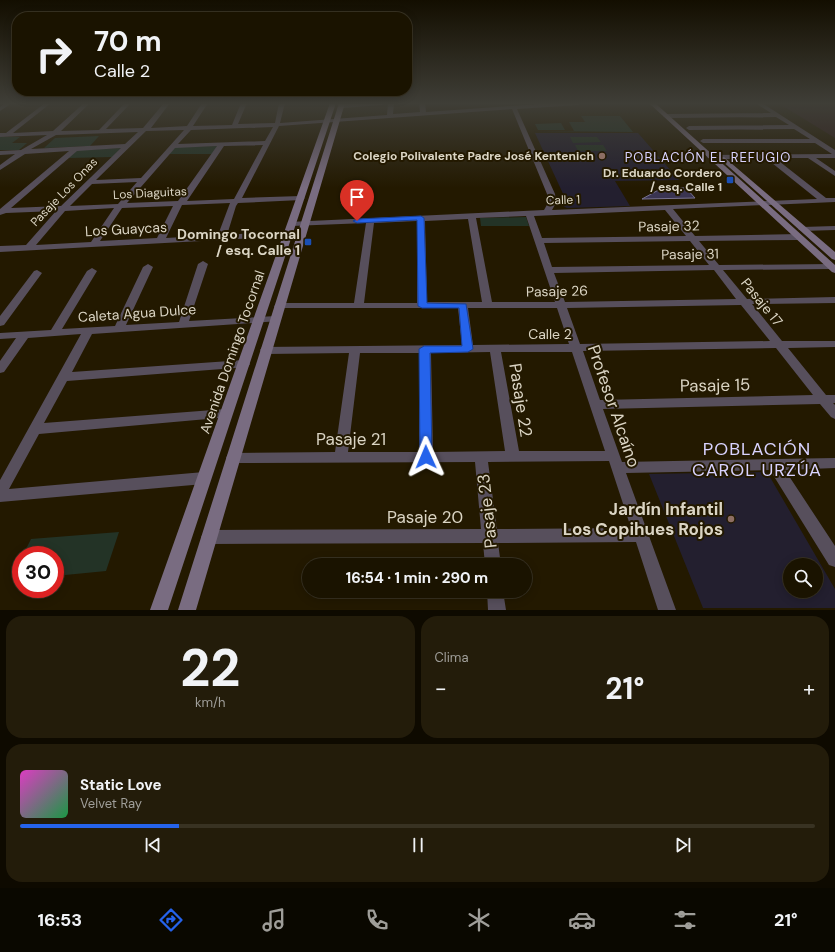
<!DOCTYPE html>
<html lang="es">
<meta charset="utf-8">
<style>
body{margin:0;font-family:"DM Sans",sans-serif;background:#231c0a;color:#f1f3f6;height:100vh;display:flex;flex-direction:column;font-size:15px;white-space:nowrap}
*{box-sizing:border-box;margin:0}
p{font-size:13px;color:#9f9e99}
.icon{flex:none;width:22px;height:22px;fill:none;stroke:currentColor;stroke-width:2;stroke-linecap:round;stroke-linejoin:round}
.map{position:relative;height:610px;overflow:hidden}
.sheet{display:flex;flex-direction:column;gap:6px;padding:6px;background:#0e0a00;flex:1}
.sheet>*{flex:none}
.hud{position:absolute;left:12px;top:12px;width:400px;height:84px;border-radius:16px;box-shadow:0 2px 10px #0003,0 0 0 1px #383222;background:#1a1300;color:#f1f3f6;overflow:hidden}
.tools{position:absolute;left:783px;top:558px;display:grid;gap:8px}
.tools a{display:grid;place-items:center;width:40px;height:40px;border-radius:50%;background:#1a1300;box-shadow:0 2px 10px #0003,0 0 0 1px #383222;font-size:20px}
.speed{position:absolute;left:12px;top:546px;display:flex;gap:8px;font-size:20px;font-weight:700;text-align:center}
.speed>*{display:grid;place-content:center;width:52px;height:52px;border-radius:50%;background:#1a1300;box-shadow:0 2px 10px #0003,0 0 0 1px #383222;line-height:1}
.speed .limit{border:6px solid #d22;background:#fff;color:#111}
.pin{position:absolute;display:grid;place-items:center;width:34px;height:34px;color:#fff;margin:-41px -17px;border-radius:50% 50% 50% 0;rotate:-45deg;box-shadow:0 0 4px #0007}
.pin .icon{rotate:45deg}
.me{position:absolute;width:44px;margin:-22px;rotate:359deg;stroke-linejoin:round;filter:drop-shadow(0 0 3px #0008)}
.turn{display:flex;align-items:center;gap:14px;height:84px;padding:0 16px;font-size:18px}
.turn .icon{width:52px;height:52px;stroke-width:2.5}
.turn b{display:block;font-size:28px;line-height:34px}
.big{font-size:30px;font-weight:700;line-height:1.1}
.sheet .card{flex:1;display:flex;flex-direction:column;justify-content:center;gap:6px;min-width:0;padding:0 14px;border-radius:16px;background:#231c0a}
.sheet .dial{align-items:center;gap:0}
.dial b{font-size:52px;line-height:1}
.song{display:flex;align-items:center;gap:12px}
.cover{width:48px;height:48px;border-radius:6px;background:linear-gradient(135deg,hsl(310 70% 55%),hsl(140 70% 35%))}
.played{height:4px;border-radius:2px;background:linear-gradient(90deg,#2563eb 20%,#383222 20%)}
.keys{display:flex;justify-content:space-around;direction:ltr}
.heat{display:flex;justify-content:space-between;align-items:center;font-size:22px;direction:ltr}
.sheet .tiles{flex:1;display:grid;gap:6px;grid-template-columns:1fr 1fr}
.card:last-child{grid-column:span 2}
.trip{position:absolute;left:302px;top:558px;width:230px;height:40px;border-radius:20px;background:#1a1300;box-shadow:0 2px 10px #0003,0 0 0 1px #383222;font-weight:700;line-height:40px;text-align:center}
.tab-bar{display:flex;height:64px;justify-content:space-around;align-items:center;background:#0a0800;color:#9f9e99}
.tab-bar .icon{width:28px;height:28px}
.tab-bar .current{color:#2563eb}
.tab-bar b{font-size:18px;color:#f1f3f6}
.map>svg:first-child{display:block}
.industrial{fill:#2f1c19}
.education{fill:#231f2f;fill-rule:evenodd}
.green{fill:#233326}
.building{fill:#3a3451;stroke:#787290}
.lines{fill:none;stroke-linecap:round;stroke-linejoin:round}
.street{fill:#574f5c;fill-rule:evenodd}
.secondary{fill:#796c81;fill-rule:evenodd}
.route{fill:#2563eb;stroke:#184099}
.education-dot{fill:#8d6e63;stroke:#231900;stroke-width:1.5}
.transit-dot{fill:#1a4fb4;stroke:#231900;stroke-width:1.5}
.labels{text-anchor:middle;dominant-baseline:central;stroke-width:4;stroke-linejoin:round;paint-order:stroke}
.far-poi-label{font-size:12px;font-weight:bold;fill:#dbd5c4;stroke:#231900;text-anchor:end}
.far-street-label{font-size:12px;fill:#dbd5c4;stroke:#231900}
.far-neighbourhood-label{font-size:13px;letter-spacing:1px;fill:#d9d3ff;stroke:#231900}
.street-label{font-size:14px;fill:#dbd5c4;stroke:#231900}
.poi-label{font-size:14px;font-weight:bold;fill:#dbd5c4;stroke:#231900;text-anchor:end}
.near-street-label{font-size:17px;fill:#dbd5c4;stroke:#231900}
.near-poi-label{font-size:17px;font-weight:bold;fill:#dbd5c4;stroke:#231900;text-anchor:end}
.near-neighbourhood-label{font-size:18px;letter-spacing:1px;fill:#d9d3ff;stroke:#231900}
</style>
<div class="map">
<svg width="835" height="610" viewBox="0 0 835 610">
<rect width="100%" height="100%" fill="#231900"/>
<!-- industrial -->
<path class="industrial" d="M779 103H835V138L783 106Z"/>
<!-- education -->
<path class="education" d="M535 133H638L679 180 615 181 630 206 567 208 563 206 565 198Z
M767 472 835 589V608H703L649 474ZM790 565H816V591H790Z"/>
<!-- green -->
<path class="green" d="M581 116H620L633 132 533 131H574L569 122H585Z
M561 123 565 130H538L535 124Z
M99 136 90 146 44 148 55 138Z
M20 137 12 143H27L19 150H0V137Z
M570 137H597L601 142 573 143Z
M575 145H603L607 151H578Z
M219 146 213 154H169L175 147Z
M122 148 112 157 68 158 77 150Z
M526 217 529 226H481L480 218Z
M119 532 106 571 55 576V555H23L31 539Z"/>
<!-- building -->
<path class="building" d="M664 187 686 188 695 198 642 199Z"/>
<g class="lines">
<!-- street -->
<path class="street" d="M5 103H12L0 111V107Z
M45 103H51L13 133 53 131 84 103H90L61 131 99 130 125 103H131L106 129 143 128 164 103H170L151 128 187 126 202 103H208L193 126 232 125 241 103H247L238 124 275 123 279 103H285L280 123 387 115 388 103H394L393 114 420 112 419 103H425L426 112 554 103H581L578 105 517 109 555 194 556 203 552 210 817 199 767 159H710L707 157 710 155 832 154 815 143H703L700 141 703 139H810L794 129 689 130 686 128 689 126 789 125 776 117 666 118 663 116 666 114 771 113 757 104 762 103 835 150V158H816L835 171V176L808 158H775L826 198H835V202L673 209 695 236 799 234 803 237 799 240 699 241 719 265 834 264V268L831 269 723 270 747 299 835 297V303L752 304 782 341H835V347L788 348 826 395H835V403H833L835 405V419L831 417 820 404 603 409 622 462 835 458V468L785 470 835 546V567L829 565 770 470 626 473 676 610H658L636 542 498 543 501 565H485L483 543 209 544 204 542 201 537 204 532 209 530 481 529 475 462 233 463 228 462 226 458 228 454 233 453 335 452 349 353 266 354 262 353 260 350 262 347 462 345 458 308H275L274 306 279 303H354L366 223 292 226 288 224 289 222 544 210 548 203 547 194 512 109 279 126 242 198 301 196 305 198 301 200 238 203 236 206 227 235 253 233 257 236 256 238 0 252V246L26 245 56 211 6 213 0 215V209L69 151 25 154 0 170V165L15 154 0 155V151L21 150 47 135 0 137V133H6ZM273 127 265 141 178 144 191 130ZM184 130 141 178 96 180 146 131ZM138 132 125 144 31 149 56 135ZM263 145 234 199 187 201 224 146ZM217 146 178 201 127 203 175 148ZM121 148 61 206 11 208 77 151ZM137 182 118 204 70 206 92 184ZM230 203 218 235 166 238 182 205ZM173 206 157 238 100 241 122 208ZM114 208 91 242 36 245 65 211ZM665 210 686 236 542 238 534 216ZM526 216 555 302H492L476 218ZM468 219 482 302H427L425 221ZM417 221V303H364L374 223ZM690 241 709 265 552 267 544 243ZM714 270 736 299 565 302 554 273ZM741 305 770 341 580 344 567 308ZM468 308H557L569 344 473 345ZM776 348 813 395 600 400 583 351ZM490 352 505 451 433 452 431 353ZM501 352H572L605 451H519ZM360 353H419V452H348ZM609 461 631 528 497 529 488 462Z
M359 103H385L382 105 342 108 339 106 342 104Z
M835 226V230L802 231 798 229 802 227Z
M203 261 208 264 189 321 276 316 281 319 280 321 92 334 72 372 244 360 248 361 250 364 248 367 67 381 44 423 226 409 230 411 232 414 230 417 39 434 9 489 204 472 209 474 211 478 209 482 204 484 0 502V480L81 334 28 338 4 372 0 373V361L16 338 0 339V333L51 330 87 271 92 268 97 271 62 329 115 326 143 267 148 264 153 267 126 325 179 322 198 264Z
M37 270 42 273 4 325 0 326V316L34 271Z
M487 591H503L506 610H488Z"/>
<!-- secondary -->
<path class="secondary" d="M330 103H336L168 610H150Z
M339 103H345L196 610H178Z
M649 103H655L835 265V273L832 272Z
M720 157H724L835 252V260L832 259 720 159Z"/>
</g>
<!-- sky -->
<linearGradient id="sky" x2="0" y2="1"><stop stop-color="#130e00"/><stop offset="0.55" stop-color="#3f3e37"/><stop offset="1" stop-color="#3f3e37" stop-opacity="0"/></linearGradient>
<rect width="835" height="188" fill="url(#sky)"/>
<!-- route -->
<path class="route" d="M421 216 424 218 427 303 466 304 473 349 468 352 430 353 432 457 431 460 426 462 422 460 420 457 419 349 424 346H462L459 308H422L418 306 417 220 357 223 353 221 357 219Z"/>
<!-- markers -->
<g class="education-dot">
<circle cx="602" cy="156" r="4"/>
<circle cx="731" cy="519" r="4"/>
</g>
<g class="transit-dot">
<rect x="726" y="176" width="8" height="8" rx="2"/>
<rect x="304" y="238" width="8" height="8" rx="2"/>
</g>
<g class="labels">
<!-- far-poi labels -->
<g class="far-poi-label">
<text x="594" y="156">Colegio Polivalente Padre José Kentenich</text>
<text x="722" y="173">Dr. Eduardo Cordero<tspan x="722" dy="14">/ esq. Calle 1</tspan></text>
</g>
<!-- far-street labels -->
<g class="far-street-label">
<text transform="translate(64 192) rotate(-46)">Pasaje Los Onas</text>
<text transform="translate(150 193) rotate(-3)">Los Diaguitas</text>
<text transform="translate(563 200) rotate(-2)">Calle 1</text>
</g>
<!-- far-neighbourhood labels -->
<g class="far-neighbourhood-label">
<text x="708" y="157">POBLACIÓN EL REFUGIO</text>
</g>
<!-- street labels -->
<g class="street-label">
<text transform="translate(669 226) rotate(-1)">Pasaje 32</text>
<text transform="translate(126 229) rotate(-3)">Los Guaycas</text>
<text transform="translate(690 254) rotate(-1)">Pasaje 31</text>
<text transform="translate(557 291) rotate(-1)">Pasaje 26</text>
<text transform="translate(762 302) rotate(51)">Pasaje 17</text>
<text transform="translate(137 313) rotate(-4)">Caleta Agua Dulce</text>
<text x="550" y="334">Calle 2</text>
<text transform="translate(232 352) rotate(-71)">Avenida Domingo Tocornal</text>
</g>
<!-- poi labels -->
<g class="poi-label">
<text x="300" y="234">Domingo Tocornal<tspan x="300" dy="16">/ esq. Calle 1</tspan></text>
</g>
<!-- near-street labels -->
<g class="near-street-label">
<text transform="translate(715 385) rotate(-1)">Pasaje 15</text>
<text transform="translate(521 400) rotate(81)">Pasaje 22</text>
<text transform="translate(614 406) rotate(71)">Profesor Alcaíno</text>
<text x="351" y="439">Pasaje 21</text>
<text transform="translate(487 511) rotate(-96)">Pasaje 23</text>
<text x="425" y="517">Pasaje 20</text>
</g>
<!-- near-poi labels -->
<g class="near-poi-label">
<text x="723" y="509">Jardín Infantil<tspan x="723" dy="20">Los Copihues Rojos</tspan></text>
</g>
<!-- near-neighbourhood labels -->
<g class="near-neighbourhood-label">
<text x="757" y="449">POBLACIÓN<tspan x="757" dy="21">CAROL URZÚA</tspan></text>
</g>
</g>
</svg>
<div class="tools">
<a><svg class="icon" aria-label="search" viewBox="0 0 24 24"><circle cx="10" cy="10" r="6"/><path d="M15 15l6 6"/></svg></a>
</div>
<div class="speed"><div class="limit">30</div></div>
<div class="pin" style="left:357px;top:221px;background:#d93025"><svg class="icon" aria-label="arrive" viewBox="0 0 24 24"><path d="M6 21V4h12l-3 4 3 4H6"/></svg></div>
<svg class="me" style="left:426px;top:457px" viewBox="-20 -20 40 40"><path d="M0-17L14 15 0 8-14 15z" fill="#2563eb" stroke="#fff" stroke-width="4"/></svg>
<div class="trip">16:54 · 1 min · 290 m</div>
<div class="hud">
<div class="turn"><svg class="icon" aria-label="right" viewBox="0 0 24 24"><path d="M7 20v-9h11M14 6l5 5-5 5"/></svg><div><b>70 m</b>Calle 2</div></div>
</div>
</div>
<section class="sheet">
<div class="tiles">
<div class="card dial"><b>22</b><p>km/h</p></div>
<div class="card"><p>Clima</p>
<div class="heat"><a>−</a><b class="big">21°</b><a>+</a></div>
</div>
<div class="card">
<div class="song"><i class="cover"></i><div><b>Static Love</b><p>Velvet Ray</p></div></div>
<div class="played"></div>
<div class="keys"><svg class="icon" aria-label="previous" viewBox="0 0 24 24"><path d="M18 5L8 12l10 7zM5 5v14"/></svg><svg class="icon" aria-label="pause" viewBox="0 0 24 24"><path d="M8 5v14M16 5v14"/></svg><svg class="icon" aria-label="next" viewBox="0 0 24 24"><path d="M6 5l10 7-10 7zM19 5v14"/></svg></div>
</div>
</div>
</section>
<nav class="tab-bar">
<b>16:53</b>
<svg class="icon current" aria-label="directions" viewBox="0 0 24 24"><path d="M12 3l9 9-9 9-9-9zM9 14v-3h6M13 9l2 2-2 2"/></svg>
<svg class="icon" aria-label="music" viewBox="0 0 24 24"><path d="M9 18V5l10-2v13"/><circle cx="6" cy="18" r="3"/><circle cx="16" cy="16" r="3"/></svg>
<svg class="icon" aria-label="phone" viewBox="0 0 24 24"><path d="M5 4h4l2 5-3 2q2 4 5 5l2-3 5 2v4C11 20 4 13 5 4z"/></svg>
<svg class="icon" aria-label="climate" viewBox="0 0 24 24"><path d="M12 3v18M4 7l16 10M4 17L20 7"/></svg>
<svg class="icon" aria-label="car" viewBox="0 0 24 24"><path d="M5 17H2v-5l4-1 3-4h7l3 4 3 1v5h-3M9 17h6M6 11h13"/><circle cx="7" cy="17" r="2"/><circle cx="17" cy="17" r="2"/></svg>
<svg class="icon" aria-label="filters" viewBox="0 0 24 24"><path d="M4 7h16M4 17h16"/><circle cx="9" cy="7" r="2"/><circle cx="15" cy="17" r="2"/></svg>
<b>21°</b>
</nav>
